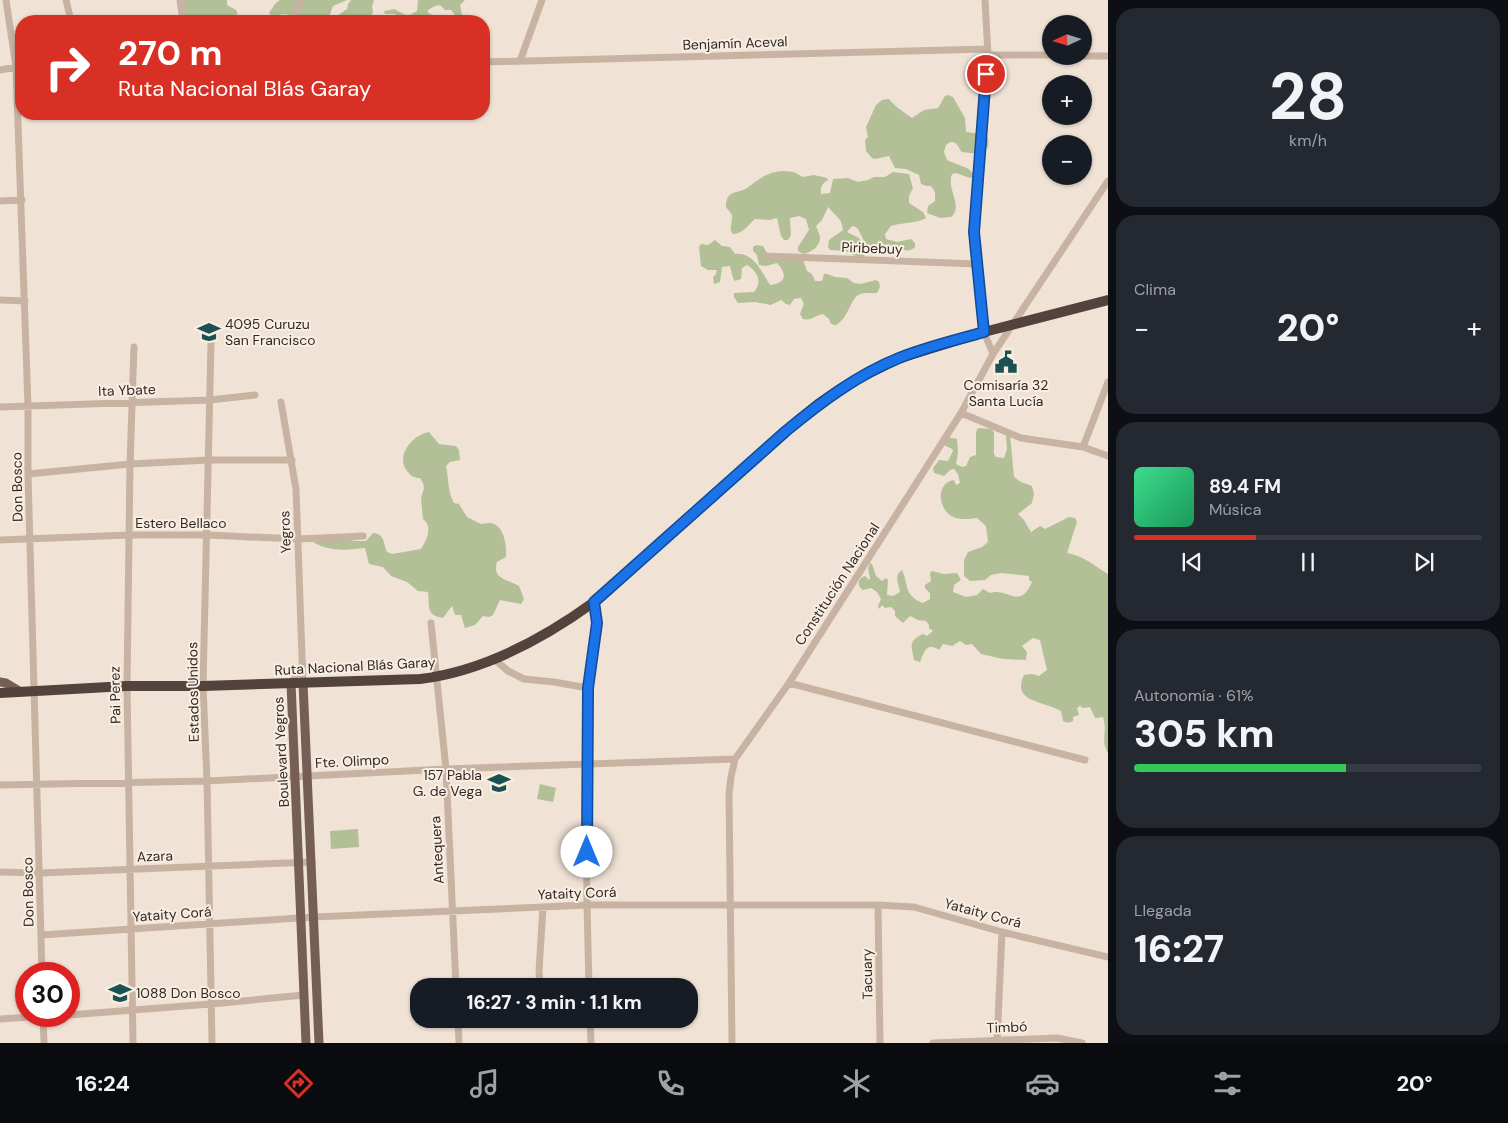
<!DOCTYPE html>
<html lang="es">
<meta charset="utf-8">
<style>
body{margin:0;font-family:"DM Sans",sans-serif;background:#242831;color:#f1f3f6;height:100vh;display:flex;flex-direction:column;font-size:19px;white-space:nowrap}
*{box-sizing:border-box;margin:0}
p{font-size:16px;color:#9ea1a6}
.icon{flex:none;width:28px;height:28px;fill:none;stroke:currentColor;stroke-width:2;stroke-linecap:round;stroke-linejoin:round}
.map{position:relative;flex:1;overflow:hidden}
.sheet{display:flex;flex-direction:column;gap:8px;padding:8px;background:#0d0f14;width:400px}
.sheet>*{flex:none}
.top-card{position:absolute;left:15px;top:15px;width:475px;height:105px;border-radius:20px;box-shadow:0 1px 4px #0004;background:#d93025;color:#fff;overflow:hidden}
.needle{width:32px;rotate:266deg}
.tools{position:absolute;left:1042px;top:15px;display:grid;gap:10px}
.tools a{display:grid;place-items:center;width:50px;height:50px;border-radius:50%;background:#171b24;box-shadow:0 1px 4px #0004;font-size:25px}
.speed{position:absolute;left:15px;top:962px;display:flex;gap:10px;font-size:25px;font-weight:700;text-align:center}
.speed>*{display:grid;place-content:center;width:65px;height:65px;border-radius:50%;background:#171b24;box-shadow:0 1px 4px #0004;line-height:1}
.speed .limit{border:8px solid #d22;background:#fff;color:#111}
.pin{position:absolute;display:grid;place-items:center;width:42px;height:42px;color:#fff;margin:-21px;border:2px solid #fff;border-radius:50%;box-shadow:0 1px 5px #0007}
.me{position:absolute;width:55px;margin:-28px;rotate:0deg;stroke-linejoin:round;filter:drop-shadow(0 0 4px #0008)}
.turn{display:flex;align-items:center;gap:18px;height:105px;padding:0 20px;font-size:22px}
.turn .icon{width:65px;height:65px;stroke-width:2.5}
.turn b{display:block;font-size:35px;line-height:42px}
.big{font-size:38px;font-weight:800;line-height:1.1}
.sheet .tile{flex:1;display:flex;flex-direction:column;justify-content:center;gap:8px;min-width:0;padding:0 18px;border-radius:20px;background:#242831}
.sheet .dial{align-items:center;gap:0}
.dial b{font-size:65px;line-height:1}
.song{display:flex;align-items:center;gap:15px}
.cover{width:60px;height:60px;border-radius:8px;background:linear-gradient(135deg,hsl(150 70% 55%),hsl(150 70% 35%))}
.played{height:5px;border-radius:2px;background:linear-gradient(90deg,#d93025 35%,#363941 35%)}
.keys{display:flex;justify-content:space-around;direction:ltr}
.heat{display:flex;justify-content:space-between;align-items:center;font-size:28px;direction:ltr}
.charge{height:8px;border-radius:4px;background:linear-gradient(90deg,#34c759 61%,#363941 0)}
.trip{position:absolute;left:410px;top:978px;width:288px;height:50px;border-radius:20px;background:#171b24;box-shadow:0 1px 4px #0004;font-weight:800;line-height:50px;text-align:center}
.dock{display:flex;height:80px;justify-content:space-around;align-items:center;background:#090b0e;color:#9ea1a6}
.dock .icon{width:35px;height:35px}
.dock .active{color:#d93025}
.dock b{font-size:22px;color:#f1f3f6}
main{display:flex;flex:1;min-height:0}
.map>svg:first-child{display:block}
.green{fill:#b2bf97}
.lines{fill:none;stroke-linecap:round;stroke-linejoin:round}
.minor{stroke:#c8b3a2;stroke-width:7}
.major{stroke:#755f55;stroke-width:9}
.highway{stroke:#54433c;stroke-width:10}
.route-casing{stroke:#114b97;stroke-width:12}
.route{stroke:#1a73e8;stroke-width:9}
.labels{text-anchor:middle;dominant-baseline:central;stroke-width:4;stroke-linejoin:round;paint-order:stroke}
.street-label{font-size:14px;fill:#332925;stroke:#f8eee2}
.poi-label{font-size:14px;fill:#332925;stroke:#f8eee2;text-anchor:start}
</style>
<main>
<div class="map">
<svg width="1108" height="1043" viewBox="0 0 1108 1043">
<rect width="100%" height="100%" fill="#f0e3d6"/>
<!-- green -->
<path class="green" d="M178 0H227V5L236 10 238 14 219 21H192L190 17 184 14Z
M280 0H347L333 6 329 17 325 21 294 20 292 15 282 14 272 17 269 13 275 4Z
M351 0H374L372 6 373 12 368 21H333L337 16 347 9 348 4Z
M418 0H465L460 5 462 15 457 18 451 10H445L440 5 435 6 428 10V13L439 17 441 21H397L395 14H385L384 11 394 9 408 16 417 11Z
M948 95 953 97 965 118 966 132 985 134C989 137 989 142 988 147 980 156 973 153 962 152 957 147 959 142 950 142L946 145 944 152 947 160 969 169 975 176 970 178 956 173 952 174C946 189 964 207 951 217L940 218 927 213 928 206 935 201V192L931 186H926L921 184 919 175 906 169 895 168 889 156 875 159 872 158 866 151 865 140 868 137 866 127 876 105 882 100 889 99C892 104 906 114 912 118L924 110 938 108 945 96Z
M783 171 794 172 803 177 814 175 827 178 828 180C822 184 820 186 821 194L830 193 833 179 848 178 858 182 868 180 874 177H885L893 172 909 174 913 188 909 196V203L923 212 926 218C915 224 903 222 891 226L885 234 886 239 897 242 911 239 915 243V247C910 252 905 251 899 248L892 253 888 252 882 246 877 251 870 253 858 229 854 226 851 227 847 232 859 238 865 251 864 257H857L846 251 830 250 828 247 829 240 843 230 841 221 828 207 822 220 816 226C817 229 820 235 820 238 820 246 811 253 803 254L798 251V247L809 230 806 219 799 216 790 218 791 235 788 240H784L781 236 777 218 770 220 755 219C748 225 743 234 733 234 728 228 733 222 732 215L726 207C726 189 738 194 747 188 759 179 767 172 783 171Z
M715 240 722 246 730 247 735 254C754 252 761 271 770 285 787 283 787 274 777 263L766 266 759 265 757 255 753 251V247L756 245 763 246 767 253 802 257 807 271 812 274 815 281H822L824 274H827L835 277 847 278 854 283 861 284 876 280 879 282 880 287 877 293C871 294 866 292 860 294 850 298 849 318 836 325L831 324 829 319 823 314C815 315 812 321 803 319L800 314 804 304 801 298 794 299 790 305 786 304 781 300 771 305 755 302 738 303 734 297V293L754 292C763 282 757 271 747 265L742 268 741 279 735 281 733 278 730 266 722 267 720 282 714 284 713 277 716 274 717 270H708L701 266 699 247 701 244 708 245Z
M978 428 991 429 994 432V454L996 457 1004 458 1007 449 1006 435H1010L1014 477 1021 482 1032 486 1034 494 1032 503 1018 514 1024 520 1031 532 1040 526 1045 529 1069 517 1075 518 1077 522 1067 553C1082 555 1095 566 1108 574V753C1100 741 1108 731 1103 717L1095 718 1090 707 1083 708 1080 706 1077 708 1079 715 1073 717V721C1069 723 1066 723 1063 721L1061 711C1043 701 1011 702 1024 675L1032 674 1039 676 1047 670 1040 640 1033 638 1022 646 1027 652 1026 660 1003 659 981 654 972 644 966 645 960 641 952 646 943 644 939 650C926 641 924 653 920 662L914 660C912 648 907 641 923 634L927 636 933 631 929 628V625L926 621 918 620 910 616 903 623 895 616V611L891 607 885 608 882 605 879 609 878 606 881 599 877 592 871 588 863 590C856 586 858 578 865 576L869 580 870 578 868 568 870 563 872 564 876 576 882 581 886 578 888 580 887 595 893 596 900 592C899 584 893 576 902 570 909 585 903 595 923 603L930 599V593L925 588V585L931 581 930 573 932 571 944 574 957 573 961 580 954 585 953 592 966 597 977 595 983 589 990 593C1009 587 1019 611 1032 582L1029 580V576L1001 573 991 575 985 580 970 581 964 576V560L968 552 982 547 988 542 986 526 977 518C970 519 960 520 953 517 938 510 935 483 954 480L956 485 960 483 958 474 954 469 950 470 944 476 934 473 933 468 939 460 948 461 953 451 952 449 944 445 947 437 957 439 958 453 956 464 962 467 966 466 970 457 976 455V432Z
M429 432 439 444 456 446 459 450 460 460 450 462 446 466C449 479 447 490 454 503L459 504 467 517 481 524C484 524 486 523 489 523 504 523 507 546 506 557L497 562C492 579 506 579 519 586L524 599 521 604 500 600 493 615 489 617 483 616 475 625 465 628 461 615H455L452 606 443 618C425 615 430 606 428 592L418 591 407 582 391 576 383 567 369 564 365 548C347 550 329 552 313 542 325 534 351 542 366 541L373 533C385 534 383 543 387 552L392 554 421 549C427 540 433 526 423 519L421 498 424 488 423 483 420 478C414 478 411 476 407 471 395 455 413 435 429 432Z
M540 784 556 788 553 802 537 799Z
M358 829 359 847 331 849 330 831Z"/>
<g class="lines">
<!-- minor -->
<path class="minor" d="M6 0 16 67 28 406V474L42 974
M66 0 71 21
M180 0 183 21
M985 0 988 55 974 232 984 332 993 354
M293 21 300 0
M988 55H1051
M1084 56H1108
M520 61 542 0
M484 62 987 49
M0 70 21 66
M0 201 22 200
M765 256 977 264
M0 300 25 301
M211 342 203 686 207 781 212 1043
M281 402 296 489 303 683
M0 407 210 400 255 395
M961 413 1021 438 1083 447 1108 456
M1083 447 1108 382
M28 474 130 464 209 460H292
M0 540 129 535H208L298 539 363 536
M431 623 446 769 456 986
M494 659 508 671 524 679 554 682 588 688
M291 683 303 664
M789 683 1085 760
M0 785 207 781 446 769 735 759
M0 872 40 873 312 862
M878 905 880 1043
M41 935 314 917 587 905H878L914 907 1002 932 1108 957
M540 986 539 971 543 907
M589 986 587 905 586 764 588 688 597 623 594 602
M69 1015 211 1004 304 995
M43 1016 44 1043
M0 1019 45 1016
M458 1019 459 1043
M590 1019 591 1043
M133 1043 127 686 130 464 134 347
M732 1043 729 794 731 777 735 759 789 683 961 413 993 354 1108 181
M933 1043 1057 1038 1082 1043
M997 1043 1002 932"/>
<!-- major -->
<path class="major" d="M0 682 6 683 21 692
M291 683 306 1043
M303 683 319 1043"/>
<!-- highway -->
<path class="highway" d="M0 693 127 686H203L420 679C484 671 543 639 594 602L786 431 818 404 857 379 900 358 984 332 1108 300"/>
</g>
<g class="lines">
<defs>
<path id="route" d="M587 852 588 688 597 623 594 602 786 431C821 402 857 375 899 358 926 347 956 340 984 332L974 232 986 74"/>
</defs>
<!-- route casing -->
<use href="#route" class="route-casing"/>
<!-- route -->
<use href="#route" class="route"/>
</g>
<!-- icons -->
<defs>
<symbol id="school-bare" viewBox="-9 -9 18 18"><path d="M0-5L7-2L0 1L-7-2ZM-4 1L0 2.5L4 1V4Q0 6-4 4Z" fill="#1b5153" stroke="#f8eee2" stroke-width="2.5" paint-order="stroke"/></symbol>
<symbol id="civic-bare" viewBox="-9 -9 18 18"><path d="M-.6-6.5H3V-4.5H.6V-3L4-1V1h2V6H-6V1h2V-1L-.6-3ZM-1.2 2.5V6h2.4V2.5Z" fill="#1b5153" stroke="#f8eee2" stroke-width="2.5" paint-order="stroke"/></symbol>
</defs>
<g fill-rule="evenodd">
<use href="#school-bare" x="193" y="316" width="32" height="32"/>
<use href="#civic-bare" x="990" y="346" width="32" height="32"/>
<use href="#school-bare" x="483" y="767" width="32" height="32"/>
<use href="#school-bare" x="104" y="977" width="32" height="32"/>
</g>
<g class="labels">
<!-- street labels -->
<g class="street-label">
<text transform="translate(735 43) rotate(-2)">Benjamín Aceval</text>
<text transform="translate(872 248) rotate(2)">Piribebuy</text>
<text transform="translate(127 390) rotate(-2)">Ita Ybate</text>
<text transform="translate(17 487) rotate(-91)">Don Bosco</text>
<text x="181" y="523">Estero Bellaco</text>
<text transform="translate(285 532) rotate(-92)">Yegros</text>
<text transform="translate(837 584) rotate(-57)">Constitución Nacional</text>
<text transform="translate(355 666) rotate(-3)">Ruta Nacional Blás Garay</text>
<text transform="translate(193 692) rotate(-91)">Estados Unidos</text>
<text transform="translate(115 695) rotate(-91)">Pai Perez</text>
<text transform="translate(281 752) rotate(-93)">Boulevard Yegros</text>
<text transform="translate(352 761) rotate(-3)">Fte. Olimpo</text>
<text transform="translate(437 850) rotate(-93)">Antequera</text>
<text transform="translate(155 856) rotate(-2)">Azara</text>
<text transform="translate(28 892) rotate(-91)">Don Bosco</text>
<text transform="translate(577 893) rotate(-2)">Yataity Corá</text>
<text transform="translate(983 913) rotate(15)">Yataity Corá</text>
<text transform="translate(172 914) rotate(-4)">Yataity Corá</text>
<text transform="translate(867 974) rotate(-91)">Tacuary</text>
<text transform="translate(1007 1027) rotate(-2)">Timbó</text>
</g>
<!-- poi labels -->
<g class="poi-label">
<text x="225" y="324">4095 Curuzu<tspan x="225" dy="16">San Francisco</tspan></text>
<text x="1006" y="385" text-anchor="middle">Comisaría 32<tspan x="1006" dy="16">Santa Lucía</tspan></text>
<text x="482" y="775" text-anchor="end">157 Pabla<tspan x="482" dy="16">G. de Vega</tspan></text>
<text x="136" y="993">1088 Don Bosco</text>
</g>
</g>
</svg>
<div class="tools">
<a><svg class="needle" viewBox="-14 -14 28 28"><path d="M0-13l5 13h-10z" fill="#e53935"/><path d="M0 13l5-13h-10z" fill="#9ea1a6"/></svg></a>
<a>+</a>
<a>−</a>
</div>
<div class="speed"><div class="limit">30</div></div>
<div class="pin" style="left:986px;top:74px;background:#d93025"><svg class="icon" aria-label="arrive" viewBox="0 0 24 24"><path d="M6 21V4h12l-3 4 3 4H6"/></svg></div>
<svg class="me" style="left:587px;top:852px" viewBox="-20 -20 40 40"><circle r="19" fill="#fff"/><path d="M0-13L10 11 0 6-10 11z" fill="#1a73e8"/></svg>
<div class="trip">16:27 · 3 min · 1.1 km</div>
<div class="top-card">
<div class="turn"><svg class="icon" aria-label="right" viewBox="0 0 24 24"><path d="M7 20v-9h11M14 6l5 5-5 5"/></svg><div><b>270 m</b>Ruta Nacional Blás Garay</div></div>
</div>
</div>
<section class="sheet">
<div class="tile dial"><b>28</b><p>km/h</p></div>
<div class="tile"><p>Clima</p>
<div class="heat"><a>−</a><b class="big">20°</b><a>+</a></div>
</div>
<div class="tile">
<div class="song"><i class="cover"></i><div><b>89.4 FM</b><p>Música</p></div></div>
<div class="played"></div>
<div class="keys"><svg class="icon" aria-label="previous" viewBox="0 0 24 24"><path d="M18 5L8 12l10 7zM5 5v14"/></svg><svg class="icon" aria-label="pause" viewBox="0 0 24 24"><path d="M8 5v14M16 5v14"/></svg><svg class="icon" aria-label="next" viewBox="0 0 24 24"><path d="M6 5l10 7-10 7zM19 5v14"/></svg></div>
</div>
<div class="tile"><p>Autonomía · 61%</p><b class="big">305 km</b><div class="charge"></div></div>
<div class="tile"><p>Llegada</p><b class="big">16:27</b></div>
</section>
</main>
<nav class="dock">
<b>16:24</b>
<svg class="icon active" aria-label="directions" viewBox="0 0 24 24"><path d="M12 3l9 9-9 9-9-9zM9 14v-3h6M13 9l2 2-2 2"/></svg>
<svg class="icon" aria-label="music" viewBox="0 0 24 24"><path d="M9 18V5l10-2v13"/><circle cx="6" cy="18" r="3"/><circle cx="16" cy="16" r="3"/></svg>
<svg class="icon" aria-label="phone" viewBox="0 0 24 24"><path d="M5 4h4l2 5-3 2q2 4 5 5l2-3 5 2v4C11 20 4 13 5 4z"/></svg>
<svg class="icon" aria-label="climate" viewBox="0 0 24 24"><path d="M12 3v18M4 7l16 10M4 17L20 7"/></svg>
<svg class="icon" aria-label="car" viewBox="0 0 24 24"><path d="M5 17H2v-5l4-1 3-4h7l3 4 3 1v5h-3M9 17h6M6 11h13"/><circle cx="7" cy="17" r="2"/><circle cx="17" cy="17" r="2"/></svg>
<svg class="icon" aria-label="filters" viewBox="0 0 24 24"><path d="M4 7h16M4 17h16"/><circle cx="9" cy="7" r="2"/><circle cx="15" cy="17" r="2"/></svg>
<b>20°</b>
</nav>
